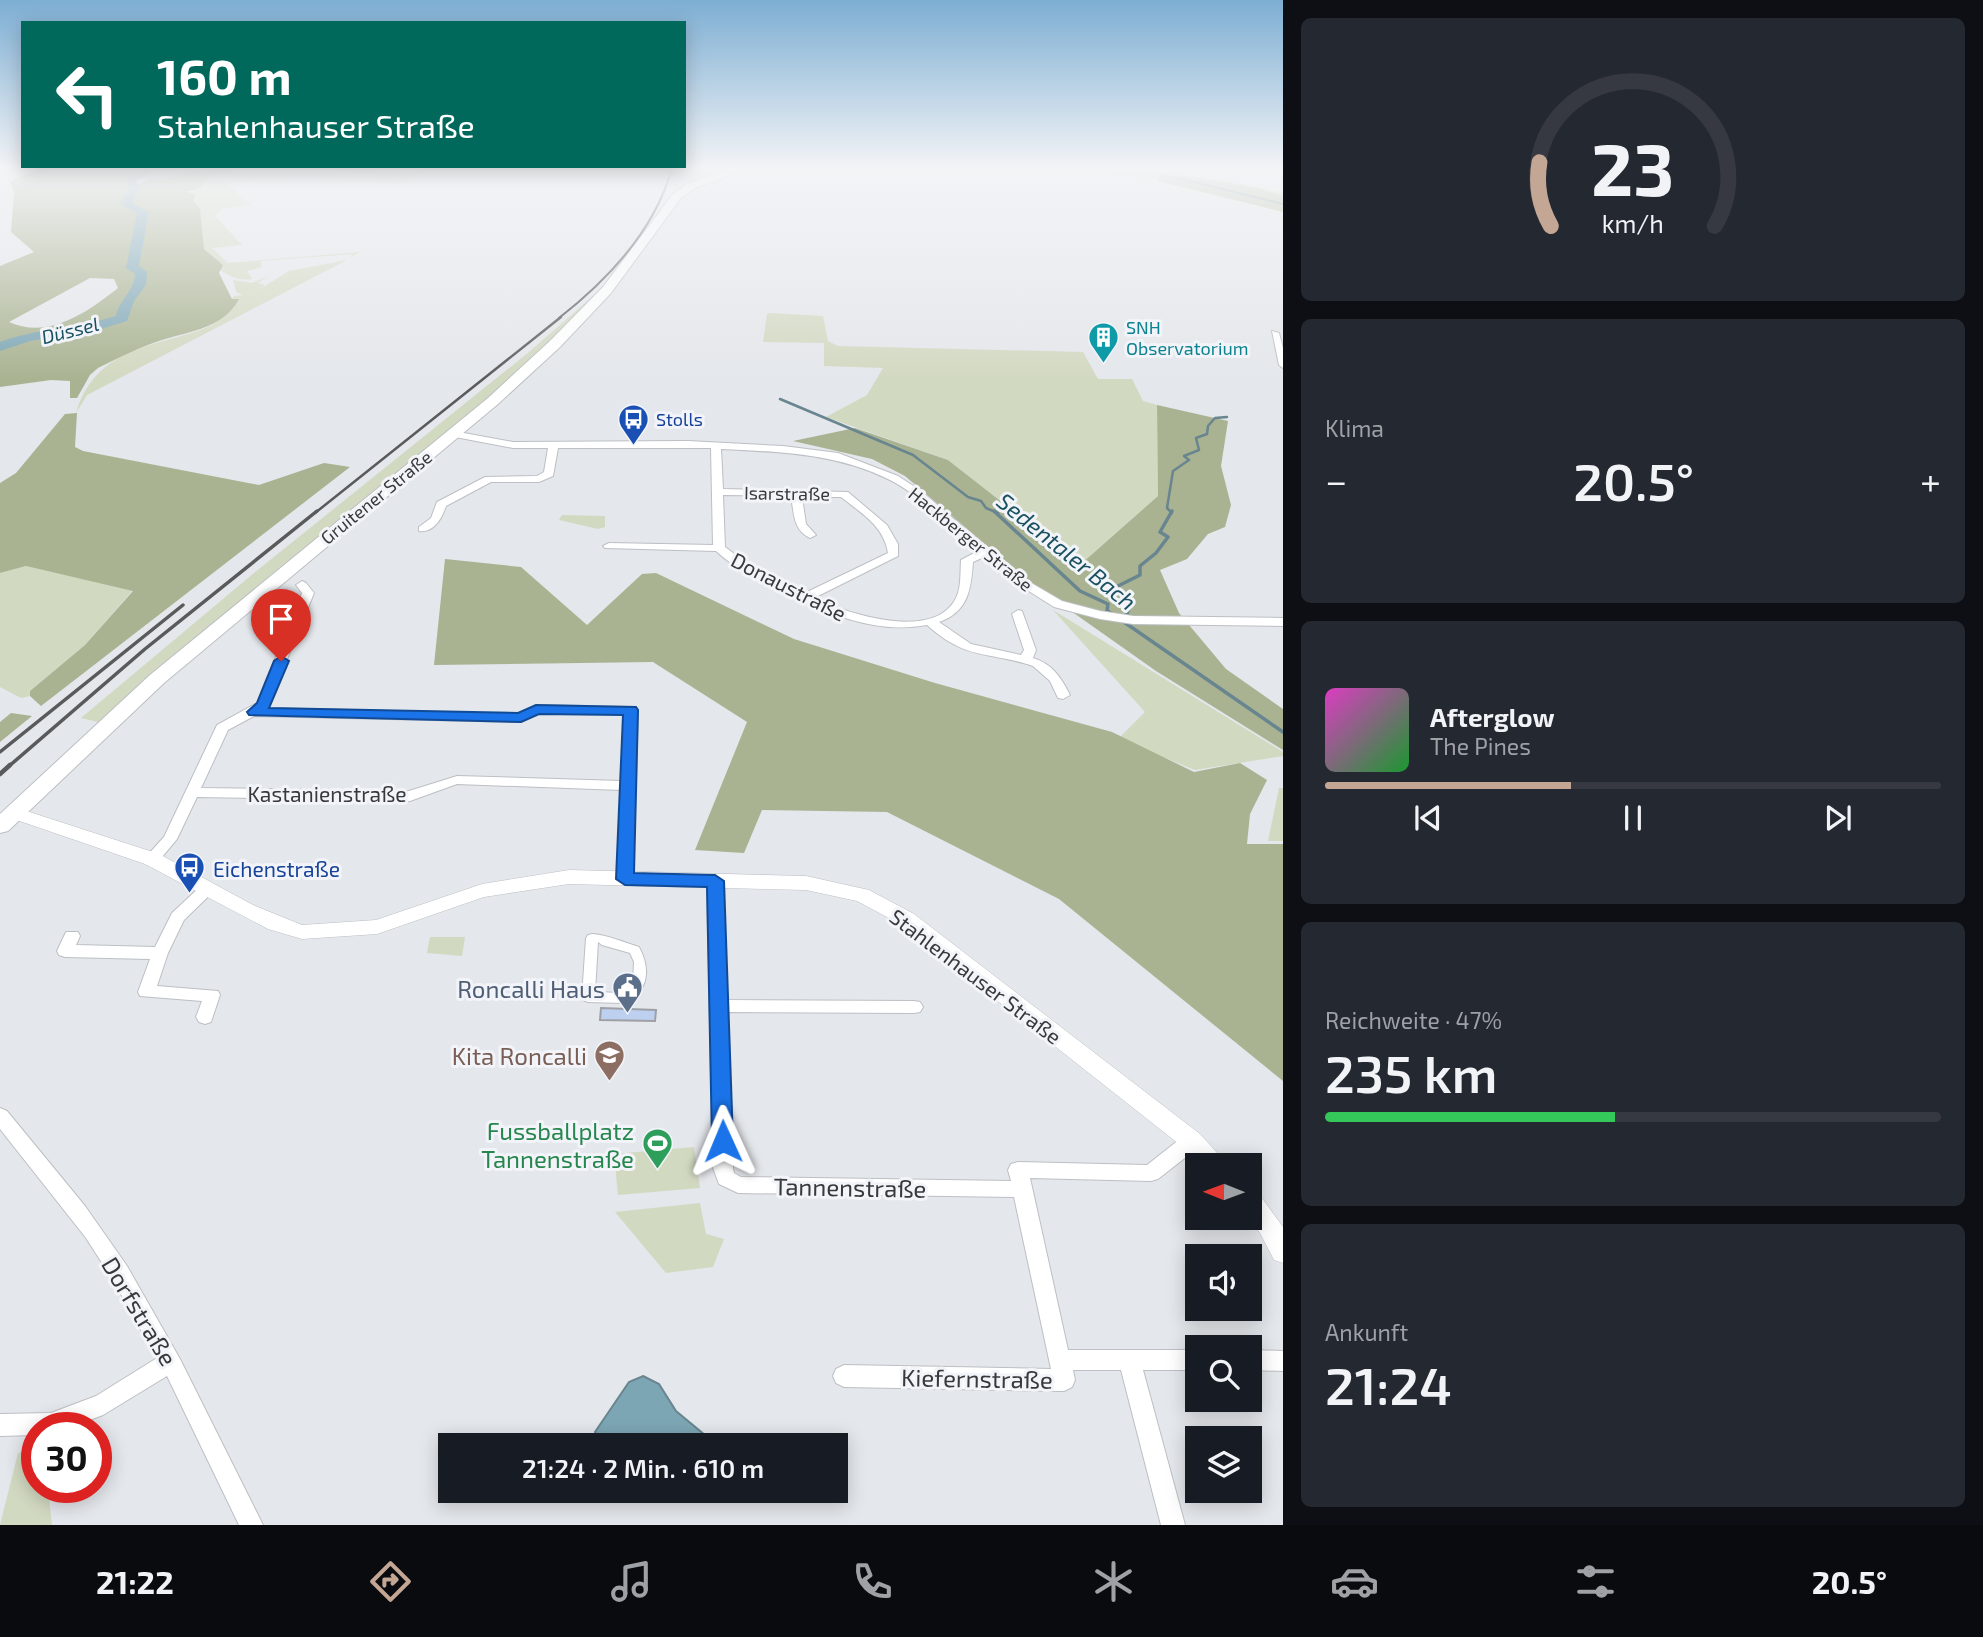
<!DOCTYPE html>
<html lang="de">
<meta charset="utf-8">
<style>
body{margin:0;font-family:"Exo 2",sans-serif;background:#242831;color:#f1f3f6;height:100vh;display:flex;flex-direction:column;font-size:26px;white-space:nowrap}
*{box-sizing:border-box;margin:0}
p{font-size:23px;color:#9ea1a6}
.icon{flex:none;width:38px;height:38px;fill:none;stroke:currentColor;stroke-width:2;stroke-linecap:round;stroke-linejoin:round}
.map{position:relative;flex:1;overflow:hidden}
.side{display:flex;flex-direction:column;gap:18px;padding:18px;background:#0d0f14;width:700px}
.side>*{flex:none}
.guide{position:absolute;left:21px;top:21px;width:665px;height:147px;border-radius:0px;box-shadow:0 4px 18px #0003;background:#00695c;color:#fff;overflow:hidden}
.needle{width:46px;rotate:271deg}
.buttons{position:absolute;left:1185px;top:1153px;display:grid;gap:14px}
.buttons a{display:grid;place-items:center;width:77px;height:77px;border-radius:0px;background:#171b24;box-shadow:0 4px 18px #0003;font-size:35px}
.speed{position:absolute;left:21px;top:1412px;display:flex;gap:14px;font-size:35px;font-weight:700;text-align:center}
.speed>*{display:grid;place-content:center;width:91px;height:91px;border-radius:50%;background:#171b24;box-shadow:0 4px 18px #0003;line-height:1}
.speed .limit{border:10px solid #d22;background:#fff;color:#111}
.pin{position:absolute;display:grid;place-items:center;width:60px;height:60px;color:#fff;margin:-72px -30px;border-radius:50% 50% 50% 0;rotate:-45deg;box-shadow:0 0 7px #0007}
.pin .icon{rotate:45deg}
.me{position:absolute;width:77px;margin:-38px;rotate:359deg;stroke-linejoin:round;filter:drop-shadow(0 0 5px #0008)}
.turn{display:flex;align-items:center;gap:24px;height:147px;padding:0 21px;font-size:32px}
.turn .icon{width:91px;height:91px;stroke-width:2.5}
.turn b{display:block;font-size:49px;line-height:60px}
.big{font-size:52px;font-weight:600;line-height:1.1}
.side .widget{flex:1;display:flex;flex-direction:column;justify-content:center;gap:10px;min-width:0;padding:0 24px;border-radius:10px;background:#242831}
.side .dial{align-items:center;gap:0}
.dial svg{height:182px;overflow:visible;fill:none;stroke:#363941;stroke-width:7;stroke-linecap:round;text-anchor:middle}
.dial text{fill:#f1f3f6;stroke:none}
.song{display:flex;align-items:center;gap:21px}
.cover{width:84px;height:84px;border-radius:10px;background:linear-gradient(135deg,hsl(310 70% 55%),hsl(130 70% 35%))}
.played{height:7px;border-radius:4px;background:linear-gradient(90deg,#c4a694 40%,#363941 40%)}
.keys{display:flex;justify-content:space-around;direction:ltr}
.heat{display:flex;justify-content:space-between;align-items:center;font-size:38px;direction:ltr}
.charge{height:10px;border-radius:5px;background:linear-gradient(90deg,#34c759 47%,#363941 0)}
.trip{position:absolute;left:438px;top:1433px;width:410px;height:70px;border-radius:0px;background:#171b24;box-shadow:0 4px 18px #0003;font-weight:600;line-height:70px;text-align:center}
.dock{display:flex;height:112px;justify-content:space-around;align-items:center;background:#090b0e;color:#9ea1a6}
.dock .icon{width:49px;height:49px}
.dock .active{color:#c4a694}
.dock b{font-size:32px;color:#f1f3f6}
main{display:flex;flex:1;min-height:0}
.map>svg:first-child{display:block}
.green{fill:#d2d9c1}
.forest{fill:#a9b391;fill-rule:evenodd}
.water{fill:#7da6b4;stroke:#688590;stroke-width:2}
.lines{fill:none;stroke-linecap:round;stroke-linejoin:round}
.stream-far2{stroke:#688590;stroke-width:2}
.stream-far1{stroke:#688590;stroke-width:2.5}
.stream{stroke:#688590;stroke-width:3.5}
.river{fill:#7da6b4;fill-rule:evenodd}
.building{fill:#bed0f0;stroke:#9ea0a5;stroke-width:2}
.pedestrian-casing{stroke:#bcbfc3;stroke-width:2}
.minor-casing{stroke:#bcbfc3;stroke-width:2}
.tertiary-casing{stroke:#bcbfc3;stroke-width:1}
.secondary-casing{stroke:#bcbfc3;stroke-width:2}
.pedestrian{fill:#fff;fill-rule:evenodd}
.minor{fill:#fff;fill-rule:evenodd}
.tertiary{fill:#fff;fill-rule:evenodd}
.secondary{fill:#fff;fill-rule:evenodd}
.rail-far3{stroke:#585a5c;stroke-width:2}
.rail-far2{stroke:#585a5c;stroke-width:2.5}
.rail-far1{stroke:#585a5c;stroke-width:3.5}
.rail{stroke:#585a5c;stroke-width:4.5}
.route{fill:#1a73e8;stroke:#114b97;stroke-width:2}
.labels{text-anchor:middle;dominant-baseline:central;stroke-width:6;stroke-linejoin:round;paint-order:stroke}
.far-culture-label{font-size:18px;fill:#0d838f;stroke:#f2f4f9;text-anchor:start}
.far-transit-label{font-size:18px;fill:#164399;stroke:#f2f4f9;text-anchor:start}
.far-street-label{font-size:18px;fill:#38393b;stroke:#f2f4f9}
.far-water-label{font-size:19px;font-style:italic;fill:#195161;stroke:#f2f4f9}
.street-label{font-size:21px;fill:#38393b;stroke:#f2f4f9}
.transit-label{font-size:21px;fill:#164399;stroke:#f2f4f9;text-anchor:start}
.water-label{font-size:23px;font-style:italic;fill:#195161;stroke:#f2f4f9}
.near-service-label{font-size:24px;fill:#4e5e75;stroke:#f2f4f9;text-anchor:end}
.near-education-label{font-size:24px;fill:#785e54;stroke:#f2f4f9;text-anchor:end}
.near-leisure-label{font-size:24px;fill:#27864d;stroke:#f2f4f9;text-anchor:end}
.near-street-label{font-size:24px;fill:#38393b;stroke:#f2f4f9}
</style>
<main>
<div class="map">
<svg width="1283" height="1525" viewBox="0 0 1283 1525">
<rect width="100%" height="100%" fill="#e4e7eb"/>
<!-- green -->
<path class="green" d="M232 168H305L375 180V175L332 168H432L401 184 293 176 236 182 229 175 220 177 251 205 222 209 215 216 242 245 212 248 228 263 360 252 351 257 353 254 260 261 262 267 247 271 252 279C238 281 232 277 220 270L223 265 204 249 199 209 187 193 200 188 209 176 228 173Z
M1062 168H1148L1283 192V212L1245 199 1158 180 1064 170Z
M347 260 87 395 76 413C104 320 212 356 238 299H232L234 296 243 295 236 292 233 280 252 283 268 276 258 283 265 285 255 292 289 271Z
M595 294H599L512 381 98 722 81 718 254 573 529 352Z
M771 313 823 316 828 341 838 346 1083 352 1098 379H1132L1143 401 1157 405 1158 496 1081 564 948 460 826 417 867 395 883 368 824 366V343L763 342 767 314Z
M562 515 605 516V527L598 529 559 520Z
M26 566 133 590 85 645 30 691V696L21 698 0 687V573Z
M1053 610 1283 752V756L1195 770 1118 739 1145 712Z
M1279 788H1283V841H1268Z
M430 937H465L462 956 427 953Z
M694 1147 700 1188 618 1195 614 1154Z
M700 1203 706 1234 724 1239 713 1267 666 1273 615 1212Z
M37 1451V1488H48L52 1525H0L18 1453Z"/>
<!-- forest -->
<path class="forest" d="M37 168H144L129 174 137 185 149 179 171 178 204 168H232L228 173 209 176 200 188 187 192 195 194 193 201 200 209 204 249 223 265 219 273 232 299H239C222 331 185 331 153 343 134 350 116 359 98 368L90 375 77 398H70V381L51 380 0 387V266L34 252 11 232 14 193 10 182ZM90 278 114 279 118 288C88 312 48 340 9 322Z
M1159 174C1201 178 1243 182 1283 196V212L1158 181Z
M1157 405 1228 421 1221 466 1231 505 1225 527 1208 534 1187 559 1160 570 1179 613 1226 669 1283 709V750L1156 671 1027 580 905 476 872 459 793 441 855 428 948 460 1081 564 1158 496Z
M77 413 75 447 83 451 259 485 324 463 350 467 41 706 30 696V691L85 645 133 591 26 566 0 573V483L16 473 65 414Z
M445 559 521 567 587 625 642 574 656 573 794 639 935 683 1112 732 1194 772 1240 763 1267 780 1250 814 1247 844H1283V1081L1059 899 887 812 762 810 744 853 695 850 747 722 653 662 434 665Z
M11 713 32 716 0 742V722Z"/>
<!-- water -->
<path class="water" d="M643 1376 659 1384 676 1411 717 1445H602L595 1432 629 1382Z"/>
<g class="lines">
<!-- stream-far2 -->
<path class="stream-far2" d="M1173 177 1283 204"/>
<!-- stream-far1 -->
<path class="stream-far1" d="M780 399 913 455 968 497 981 501 986 508 998 513
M1172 513 1167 508 1173 471 1189 460 1184 456 1199 450 1196 438 1207 434 1208 426 1215 418 1227 417"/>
<!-- stream -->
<path class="stream" d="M994 511 1080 591 1108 604 1107 610 1112 614
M1129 618 1127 613 1131 605 1126 594 1116 587 1140 575V566L1156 553 1168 537 1160 532 1172 511
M1121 620 1283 732"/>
<!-- river -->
<path class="river" d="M143 168H155L136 181 140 188 132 203 149 212 139 266 147 272 146 285 134 301 127 321 101 329 30 341 0 351V342C38 328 78 328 116 316 119 300 135 290 135 274L126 268 137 213 120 204 129 188 125 180Z"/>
</g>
<!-- building -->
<path class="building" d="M601 1008 656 1010 655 1021 600 1020Z"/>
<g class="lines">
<defs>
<path id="pedestrian" d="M592 934C604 934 626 943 639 947 651 969 649 992 624 1003L588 1002 583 1000 582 997 586 938 588 935ZM598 942 602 945 630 953 634 962 633 981 621 993 595 992Z"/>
<path id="minor" d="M1272 331 1279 333 1283 348V368L1279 365Z
M453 431 513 442 688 441 783 446 838 453 898 476 921 491 1021 577 1062 601 1100 611 1133 616 1283 618V626L1133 624 1100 619 1054 607 1013 581 984 557 973 562C971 590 968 612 939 622L971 644 1021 655 1024 650 1012 614 1018 610 1022 611 1036 650 1033 658C1052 664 1061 677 1070 695L1063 699 1058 698 1050 681 1033 666C988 651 967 661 927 625 873 635 824 612 777 588 755 577 734 568 716 551L605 548 603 546 609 543 713 545 711 448H558L553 476 539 482H491L446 506C442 518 434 533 419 531V527L431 518 437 502 485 477 537 476 544 472 548 448H513L450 436 448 434ZM721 449C781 452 835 453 890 480 922 496 950 527 978 551L961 560C960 574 962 591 953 603 927 640 846 613 814 598L898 556V544L887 525 848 492 723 489ZM723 495 791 496C794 513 793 530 810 538L816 535 806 524 802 497H841C861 513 884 526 888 553L805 593 751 566 725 547Z
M302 581 306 583 314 593 267 708 518 714 536 705 636 707 638 710 633 879 630 883H620L617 879 621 790 457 784 410 801 197 797 177 839 157 863H147L144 859 164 837 217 725 257 703 302 593 296 585ZM539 713 624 714 621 781 457 776 409 791 201 788 228 730 254 716 521 722Z
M715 876 720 877 723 881 727 1000 914 1001 920 1002 923 1007 920 1012 914 1013 727 1012 733 1168 734 1173 741 1177 1011 1181 1008 1170 1011 1164 1018 1162 1147 1165 1185 1135 1192 1133 1199 1135 1201 1141 1199 1147 1158 1179 1151 1181 1030 1178 1068 1350H1197V1370H1143L1185 1525H1161L1121 1370H1073L1075 1380 1072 1387 1064 1391 844 1387 836 1383 833 1376 836 1369 844 1365 1051 1369 1014 1197 738 1193 719 1184 713 1168 707 881 710 877Z
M208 884 214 885 216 889 184 920 168 953 157 986 218 991 220 995 211 1022 205 1024 199 1022 196 1017 202 1001 140 996 138 992 150 959 65 957 59 955 57 951 66 932H78L80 936 76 945 155 947 172 913 202 885Z
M0 1108 7 1111 85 1206 127 1266 180 1359 263 1525H239L167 1376 103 1415 69 1428H37V1435L0 1436V1414L51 1413 96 1396 157 1358 113 1280 86 1238 0 1129Z
M1250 1350 1283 1351V1371L1250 1370Z"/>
<path id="tertiary" d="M14 807 159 854 253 905 302 925 376 920 482 884 569 870 806 876 869 890 914 914 1200 1134 1229 1166H1201L1184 1148 900 924 857 901 806 890 569 884 484 897 377 934 302 939 268 929 145 864 8 817 5 813Z
M1250 1190 1259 1194 1283 1227V1263L1274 1260 1260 1233 1249 1218Z"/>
<path id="secondary" d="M734 168H748L695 188 681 198 611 293 560 347 498 404 164 683 8 831 0 833V814L150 675 488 398 550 341 603 287 673 194 687 184Z"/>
</defs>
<!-- pedestrian casing -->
<use href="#pedestrian" class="pedestrian-casing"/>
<!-- minor casing -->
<use href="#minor" class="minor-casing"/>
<!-- tertiary casing -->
<use href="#tertiary" class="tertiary-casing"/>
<!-- secondary casing -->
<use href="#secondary" class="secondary-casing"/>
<!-- pedestrian -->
<use href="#pedestrian" class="pedestrian"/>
<!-- minor -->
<use href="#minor" class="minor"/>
<!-- tertiary -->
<use href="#tertiary" class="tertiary"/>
<!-- secondary -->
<use href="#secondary" class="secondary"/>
<!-- rail-far3 -->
<path class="rail-far3" d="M559 318C609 279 655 230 672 168"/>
<!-- rail-far2 -->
<path class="rail-far2" d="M315 513 561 317"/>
<!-- rail-far1 -->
<path class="rail-far1" d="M0 752 183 605
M8 767 145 649 317 511"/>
<!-- rail -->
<path class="rail" d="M0 774 10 765"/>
</g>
<!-- sky -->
<linearGradient id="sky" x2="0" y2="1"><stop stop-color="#7daed3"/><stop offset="0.44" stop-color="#f3f4f6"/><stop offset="1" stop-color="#f3f4f6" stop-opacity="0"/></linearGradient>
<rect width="1283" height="381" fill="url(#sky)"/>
<!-- route -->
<path class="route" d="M281 656 289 661 269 708 518 713 536 705 636 707 638 710 634 873 715 875 724 881 733 1141 730 1147 723 1150 715 1147 712 1141 707 887 625 885 616 879 623 715 539 714 521 722 249 715 247 712 257 703 274 661Z"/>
<!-- icons -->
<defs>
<symbol id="building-pin" viewBox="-11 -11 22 30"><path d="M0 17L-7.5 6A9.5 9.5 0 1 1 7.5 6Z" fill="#0f9aa8" stroke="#f2f4f9"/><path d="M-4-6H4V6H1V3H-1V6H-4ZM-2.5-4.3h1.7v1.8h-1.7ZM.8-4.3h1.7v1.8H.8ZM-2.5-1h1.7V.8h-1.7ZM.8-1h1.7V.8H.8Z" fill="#fff"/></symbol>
<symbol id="bus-pin" viewBox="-11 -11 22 30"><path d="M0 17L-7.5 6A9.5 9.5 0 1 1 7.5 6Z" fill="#1a4fb4" stroke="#f2f4f9"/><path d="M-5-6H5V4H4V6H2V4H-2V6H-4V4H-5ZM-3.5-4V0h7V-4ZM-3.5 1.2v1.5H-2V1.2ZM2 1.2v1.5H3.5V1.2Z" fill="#fff"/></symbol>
<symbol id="civic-pin" viewBox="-11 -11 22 30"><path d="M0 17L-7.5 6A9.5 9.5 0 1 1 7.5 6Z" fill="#5c6f8a" stroke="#f2f4f9"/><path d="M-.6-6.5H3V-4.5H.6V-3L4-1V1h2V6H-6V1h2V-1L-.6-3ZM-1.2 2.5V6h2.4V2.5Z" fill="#fff"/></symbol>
<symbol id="school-pin" viewBox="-11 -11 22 30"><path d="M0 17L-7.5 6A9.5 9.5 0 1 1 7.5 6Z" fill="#8d6e63" stroke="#f2f4f9"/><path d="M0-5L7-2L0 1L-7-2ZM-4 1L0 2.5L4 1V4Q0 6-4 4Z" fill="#fff"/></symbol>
<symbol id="stadium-pin" viewBox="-11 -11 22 30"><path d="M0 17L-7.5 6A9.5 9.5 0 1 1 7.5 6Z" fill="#2e9e5b" stroke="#f2f4f9"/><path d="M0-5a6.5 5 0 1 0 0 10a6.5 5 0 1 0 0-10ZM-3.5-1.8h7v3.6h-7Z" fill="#fff"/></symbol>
</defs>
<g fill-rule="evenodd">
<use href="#building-pin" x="1086" y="320" width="35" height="47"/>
<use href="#bus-pin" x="616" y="402" width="35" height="47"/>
<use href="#bus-pin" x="172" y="850" width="35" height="47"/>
<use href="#civic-pin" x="610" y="970" width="35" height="47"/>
<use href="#school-pin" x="592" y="1038" width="35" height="47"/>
<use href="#stadium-pin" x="640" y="1126" width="35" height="47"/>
</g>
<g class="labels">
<!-- far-culture labels -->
<g class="far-culture-label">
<text x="1126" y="327">SNH<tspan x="1126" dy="21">Observatorium</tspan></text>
</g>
<!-- far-transit labels -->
<g class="far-transit-label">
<text x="656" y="419">Stolls</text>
</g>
<!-- far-street labels -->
<g class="far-street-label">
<text transform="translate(787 493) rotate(1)">Isarstraße</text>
<text transform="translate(376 497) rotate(-39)">Gruitener Straße</text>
<text transform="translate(971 539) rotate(39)">Hackberger Straße</text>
</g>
<!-- far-water labels -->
<g class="far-water-label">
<text transform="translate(70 330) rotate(-14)">Düssel</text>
</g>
<!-- street labels -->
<g class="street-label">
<text transform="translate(789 586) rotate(27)">Donaustraße</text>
<text x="327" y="793">Kastanienstraße</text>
<text transform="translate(976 976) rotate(37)">Stahlenhauser Straße</text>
</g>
<!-- transit labels -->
<g class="transit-label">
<text x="213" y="868">Eichenstraße</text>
</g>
<!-- water labels -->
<g class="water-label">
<text transform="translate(1067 551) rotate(39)">Sedentaler Bach</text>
</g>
<!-- near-service labels -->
<g class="near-service-label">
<text x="605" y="988">Roncalli Haus</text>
</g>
<!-- near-education labels -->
<g class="near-education-label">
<text x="587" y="1055">Kita Roncalli</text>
</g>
<!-- near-leisure labels -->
<g class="near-leisure-label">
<text x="634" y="1130">Fussballplatz<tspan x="634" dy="28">Tannenstraße</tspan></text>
</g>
<!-- near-street labels -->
<g class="near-street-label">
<text transform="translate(850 1187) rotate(1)">Tannenstraße</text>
<text transform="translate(140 1311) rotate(59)">Dorfstraße</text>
<text transform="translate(977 1378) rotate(1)">Kiefernstraße</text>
</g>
</g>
</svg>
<div class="buttons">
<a><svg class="needle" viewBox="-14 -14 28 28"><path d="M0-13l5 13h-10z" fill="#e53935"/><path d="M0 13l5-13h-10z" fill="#9ea1a6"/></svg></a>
<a><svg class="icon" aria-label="sound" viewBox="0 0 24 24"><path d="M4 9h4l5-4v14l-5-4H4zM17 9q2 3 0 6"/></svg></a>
<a><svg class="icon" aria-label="search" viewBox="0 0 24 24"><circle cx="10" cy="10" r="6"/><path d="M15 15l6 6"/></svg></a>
<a><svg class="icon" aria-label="layers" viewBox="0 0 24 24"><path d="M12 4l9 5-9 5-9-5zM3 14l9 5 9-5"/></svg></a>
</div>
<div class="speed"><div class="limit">30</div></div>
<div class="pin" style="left:281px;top:661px;background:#d93025"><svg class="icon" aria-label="arrive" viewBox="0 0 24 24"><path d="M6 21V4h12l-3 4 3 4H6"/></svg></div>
<svg class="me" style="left:723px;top:1141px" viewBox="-20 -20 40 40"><path d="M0-17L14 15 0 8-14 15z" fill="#1a73e8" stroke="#fff" stroke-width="4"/></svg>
<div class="trip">21:24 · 2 Min. · 610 m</div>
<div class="guide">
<div class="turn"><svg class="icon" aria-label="left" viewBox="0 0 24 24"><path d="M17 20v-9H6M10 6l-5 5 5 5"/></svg><div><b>160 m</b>Stahlenhauser Straße</div></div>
</div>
</div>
<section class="side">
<div class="widget dial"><svg viewBox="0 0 100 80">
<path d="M14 69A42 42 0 1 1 86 69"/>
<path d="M14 69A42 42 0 0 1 9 41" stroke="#c4a694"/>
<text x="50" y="56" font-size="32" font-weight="700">23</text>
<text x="50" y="72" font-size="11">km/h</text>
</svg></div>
<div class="widget"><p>Klima</p>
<div class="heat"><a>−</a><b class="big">20.5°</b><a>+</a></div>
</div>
<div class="widget">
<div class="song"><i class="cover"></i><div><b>Afterglow</b><p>The Pines</p></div></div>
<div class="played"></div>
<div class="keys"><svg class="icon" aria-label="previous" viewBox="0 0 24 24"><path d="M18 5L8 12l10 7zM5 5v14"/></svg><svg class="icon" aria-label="pause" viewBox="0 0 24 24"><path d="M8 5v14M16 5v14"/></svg><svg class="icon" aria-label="next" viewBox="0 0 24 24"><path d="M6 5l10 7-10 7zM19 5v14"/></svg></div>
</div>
<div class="widget"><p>Reichweite · 47%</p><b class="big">235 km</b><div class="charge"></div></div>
<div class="widget"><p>Ankunft</p><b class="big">21:24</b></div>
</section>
</main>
<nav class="dock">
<b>21:22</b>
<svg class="icon active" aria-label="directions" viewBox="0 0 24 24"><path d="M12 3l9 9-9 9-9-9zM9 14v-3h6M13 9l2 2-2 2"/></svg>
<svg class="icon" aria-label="music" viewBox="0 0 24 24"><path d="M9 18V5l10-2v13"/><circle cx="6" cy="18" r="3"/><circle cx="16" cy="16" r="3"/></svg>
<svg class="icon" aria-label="phone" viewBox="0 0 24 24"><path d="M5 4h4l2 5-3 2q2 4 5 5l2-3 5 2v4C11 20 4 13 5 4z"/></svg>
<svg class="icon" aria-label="climate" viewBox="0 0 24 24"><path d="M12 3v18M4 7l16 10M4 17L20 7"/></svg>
<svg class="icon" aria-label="car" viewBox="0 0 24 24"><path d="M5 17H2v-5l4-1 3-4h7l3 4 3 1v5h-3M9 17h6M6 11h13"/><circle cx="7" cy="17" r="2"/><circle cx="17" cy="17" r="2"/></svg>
<svg class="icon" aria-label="filters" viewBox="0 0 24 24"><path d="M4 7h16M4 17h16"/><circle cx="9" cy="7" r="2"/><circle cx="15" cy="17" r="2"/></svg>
<b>20.5°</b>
</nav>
